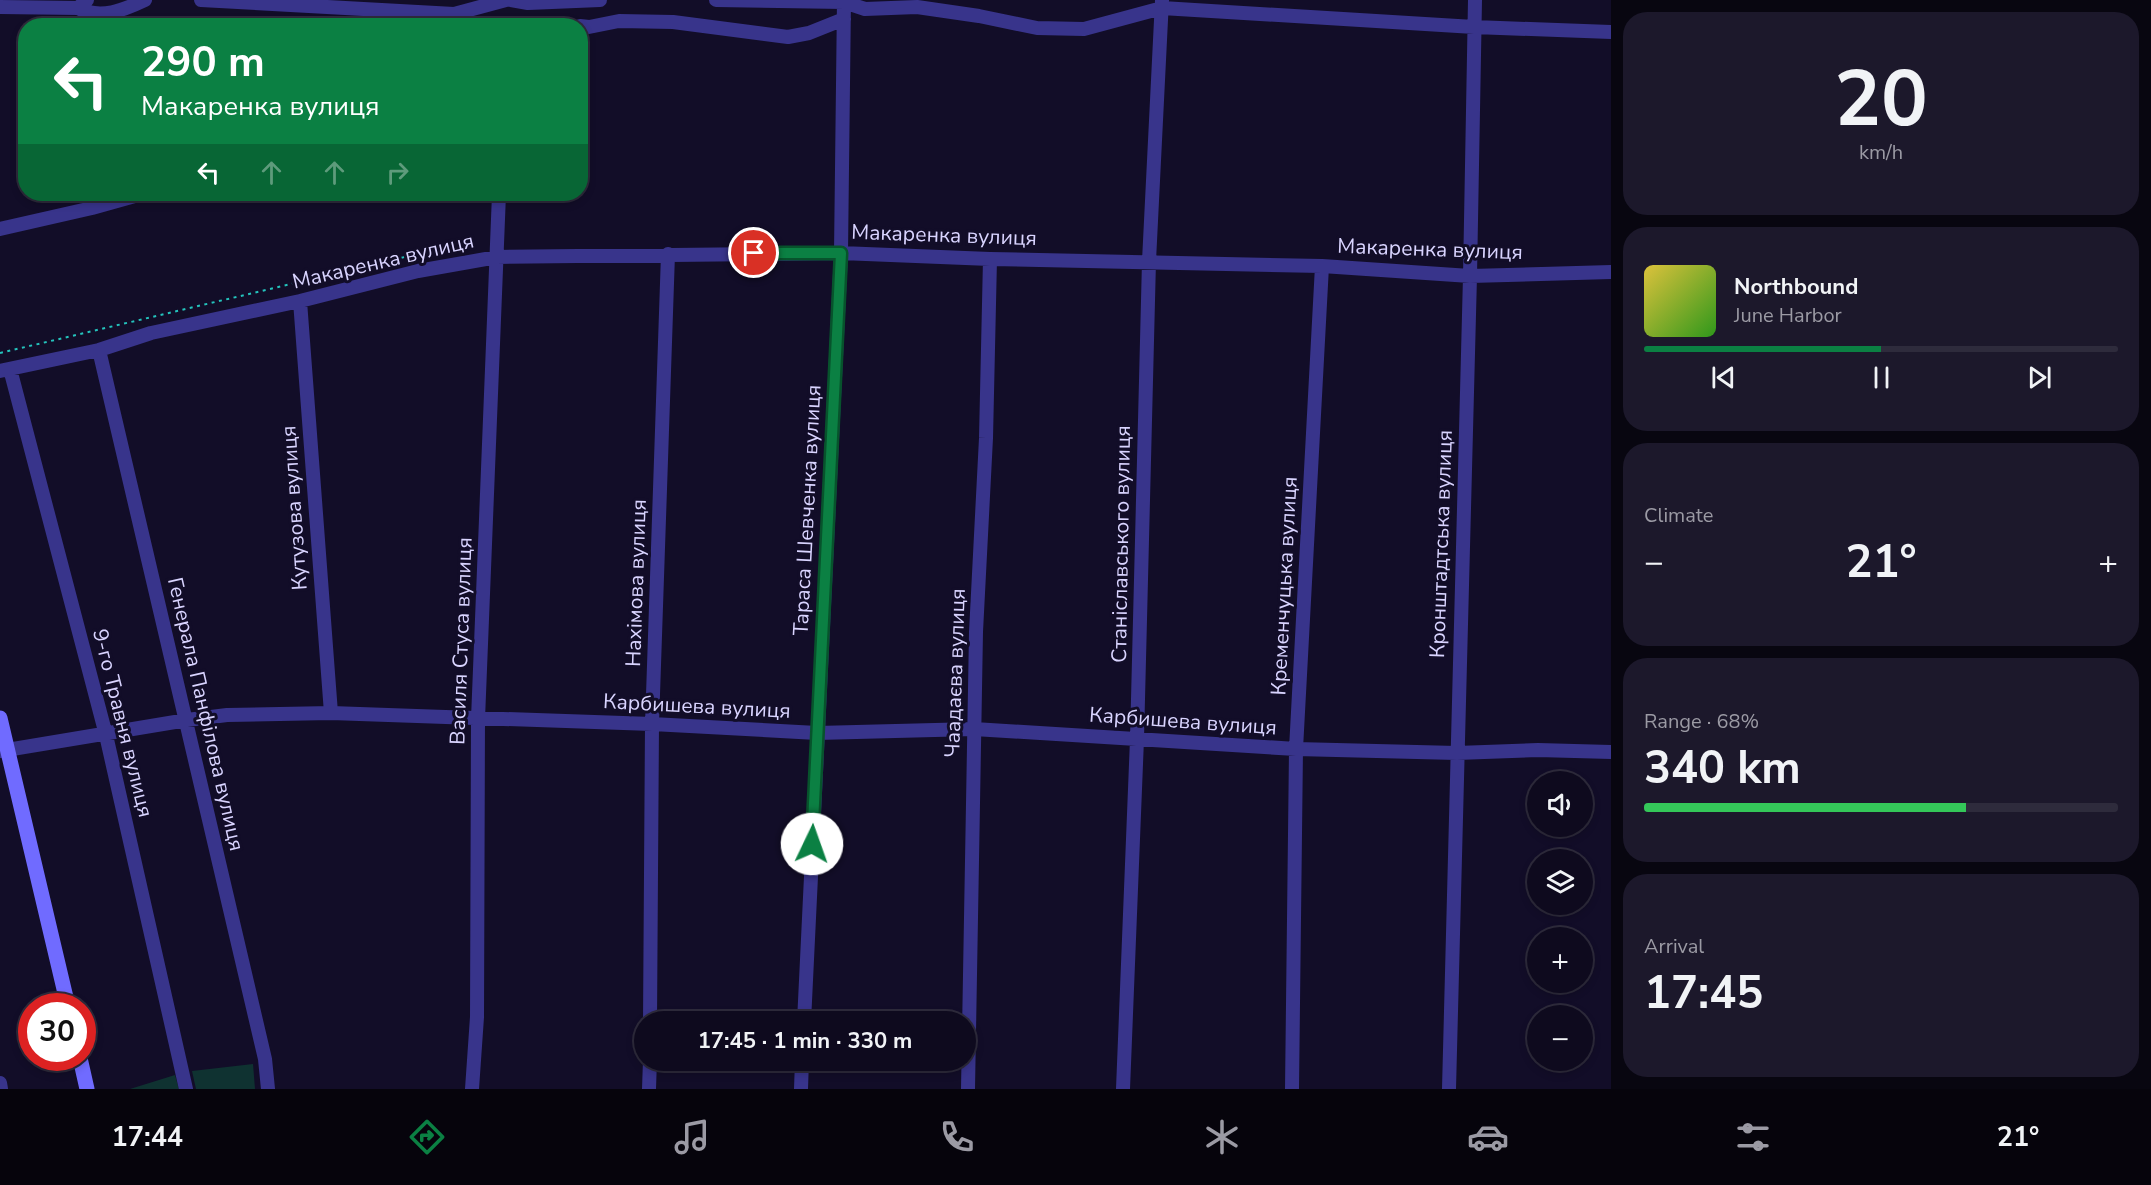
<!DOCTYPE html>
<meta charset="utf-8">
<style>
body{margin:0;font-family:"Nunito Sans",sans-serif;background:#1c182b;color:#f1f3f6;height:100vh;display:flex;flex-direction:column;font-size:22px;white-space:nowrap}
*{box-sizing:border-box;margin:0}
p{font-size:20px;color:#9b9aa4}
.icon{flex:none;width:33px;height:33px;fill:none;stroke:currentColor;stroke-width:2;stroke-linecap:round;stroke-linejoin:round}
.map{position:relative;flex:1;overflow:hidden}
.drawer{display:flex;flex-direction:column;gap:12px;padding:12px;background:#080610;width:540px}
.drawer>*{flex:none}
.guide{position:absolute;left:18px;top:18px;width:570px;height:183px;border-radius:24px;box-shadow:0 3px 9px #0003,0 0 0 2px #2e2b3c;background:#0b8043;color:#fff;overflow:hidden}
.tools{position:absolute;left:1527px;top:771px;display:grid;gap:12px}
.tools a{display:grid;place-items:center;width:66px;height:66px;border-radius:50%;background:#0e0a1e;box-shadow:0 3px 9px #0003,0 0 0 2px #2e2b3c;font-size:30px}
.speed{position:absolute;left:18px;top:993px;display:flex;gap:12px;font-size:30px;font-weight:700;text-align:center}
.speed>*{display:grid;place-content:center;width:78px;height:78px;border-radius:50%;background:#0e0a1e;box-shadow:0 3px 9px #0003,0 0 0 2px #2e2b3c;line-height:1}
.speed .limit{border:9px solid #d22;background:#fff;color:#111}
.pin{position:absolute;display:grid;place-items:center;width:51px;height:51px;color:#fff;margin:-26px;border:3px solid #fff;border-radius:50%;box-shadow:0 2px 6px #0007}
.me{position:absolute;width:66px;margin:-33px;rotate:3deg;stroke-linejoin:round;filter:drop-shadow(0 0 4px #0008)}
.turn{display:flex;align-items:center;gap:21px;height:126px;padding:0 24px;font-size:27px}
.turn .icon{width:78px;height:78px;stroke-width:2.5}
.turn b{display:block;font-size:42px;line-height:51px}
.lanes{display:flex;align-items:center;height:57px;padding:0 24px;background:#0003;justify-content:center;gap:30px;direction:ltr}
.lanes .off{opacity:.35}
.big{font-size:45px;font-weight:700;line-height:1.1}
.drawer .tile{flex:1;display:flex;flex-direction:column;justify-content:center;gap:9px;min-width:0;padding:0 21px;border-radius:24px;background:#1c182b}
.drawer .dial{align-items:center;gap:0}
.dial b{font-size:78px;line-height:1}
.song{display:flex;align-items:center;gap:18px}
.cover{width:72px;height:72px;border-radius:9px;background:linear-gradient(135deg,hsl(50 70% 55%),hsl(110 70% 35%))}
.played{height:6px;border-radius:3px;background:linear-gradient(90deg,#0b8043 50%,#2e2b3c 50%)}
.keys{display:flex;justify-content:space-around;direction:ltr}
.heat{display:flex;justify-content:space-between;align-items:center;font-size:33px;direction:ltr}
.charge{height:9px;border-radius:4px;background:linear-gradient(90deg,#34c759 68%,#2e2b3c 0)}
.trip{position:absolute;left:634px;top:1011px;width:342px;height:60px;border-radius:30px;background:#0e0a1e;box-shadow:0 3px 9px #0003,0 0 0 2px #2e2b3c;font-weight:700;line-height:60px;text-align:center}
.tabs{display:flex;height:96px;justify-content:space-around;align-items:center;background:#06040c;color:#9b9aa4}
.tabs .icon{width:42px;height:42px}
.tabs .active{color:#0b8043}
.tabs b{font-size:27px;color:#f1f3f6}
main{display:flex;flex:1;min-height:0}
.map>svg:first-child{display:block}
.green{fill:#0f3231}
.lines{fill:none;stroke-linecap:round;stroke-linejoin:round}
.path{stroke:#24c3bc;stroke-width:2;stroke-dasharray:3 4.5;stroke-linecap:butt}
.street{stroke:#38348b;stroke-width:14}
.secondary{stroke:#706bff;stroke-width:15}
.route-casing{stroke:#07532c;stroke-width:15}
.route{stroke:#0b8043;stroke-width:10}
.labels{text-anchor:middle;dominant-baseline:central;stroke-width:6;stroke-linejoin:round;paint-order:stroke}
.street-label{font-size:21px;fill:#d9d4ff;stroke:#120d28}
</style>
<main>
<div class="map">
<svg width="1611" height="1089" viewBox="0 0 1611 1089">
<rect width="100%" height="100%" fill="#120d28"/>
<!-- green -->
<path class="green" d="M253 1064 255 1089H196L192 1071Z
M175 1075 179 1089H130Z"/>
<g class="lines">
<!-- path -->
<path class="path" d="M0 353 426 252 432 254"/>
<!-- street -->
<path class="street" d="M201 0 454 14 506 0
M511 0 528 3 600 0
M716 0 844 2 865 9 917 7 979 16 1037 28 1084 29 1162 8 1474 27 1611 32
M0 7 78 8 87 0
M78 8C100 20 124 10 145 0
M507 24 558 26
M580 26 589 27 619 21 673 22 788 37 809 33 844 19
M0 229 92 208 142 194
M300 301 331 713
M99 350 265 1059 268 1089
M10 369 106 735 186 1089
M0 371 99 350 151 333 300 301 418 271 497 257 841 253 990 259 1322 266 1470 276 1611 272
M0 751 187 720 227 715 331 713 652 724 817 733 974 729 1296 749 1457 753 1538 750 1611 752
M650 1022 652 724 668 254
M804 1022 841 253 844 0
M0 1083 1 1089
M472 1089 477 1017 478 719 499 194
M649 1089 650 1060
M801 1089 802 1060
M968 1089 976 632 986 438 990 259
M1123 1089 1137 739 1149 261 1162 0
M1292 1089 1296 749 1322 266
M1449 1089 1470 276 1475 0"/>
<!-- secondary -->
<path class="secondary" d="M0 718 68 1006
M80 1058 87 1089"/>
</g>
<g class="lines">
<defs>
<path id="route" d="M754 253H841L812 844"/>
</defs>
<!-- route casing -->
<use href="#route" class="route-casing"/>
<!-- route -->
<use href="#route" class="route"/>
</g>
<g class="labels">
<!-- street labels -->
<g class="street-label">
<text transform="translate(944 235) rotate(2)">Макаренка вулиця</text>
<text transform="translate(1430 249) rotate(2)">Макаренка вулиця</text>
<text transform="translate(383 261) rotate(-13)">Макаренка вулиця</text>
<text transform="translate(294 508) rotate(-94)">Кутузова вулиця</text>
<text transform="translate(807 510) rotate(-87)">Тараса Шевченка вулиця</text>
<text transform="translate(1121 544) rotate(-89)">Станіславського вулиця</text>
<text transform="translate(1441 544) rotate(-88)">Кронштадтська вулиця</text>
<text transform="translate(636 583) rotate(-88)">Нахімова вулиця</text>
<text transform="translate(1284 586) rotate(-87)">Кременчуцька вулиця</text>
<text transform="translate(461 641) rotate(-88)">Василя Стуса вулиця</text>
<text transform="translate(955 673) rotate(-88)">Чаадаєва вулиця</text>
<text transform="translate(697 706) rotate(3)">Карбишева вулиця</text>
<text transform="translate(206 714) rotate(77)">Генерала Панфілова вулиця</text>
<text transform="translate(1183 721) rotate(4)">Карбишева вулиця</text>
<text transform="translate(123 723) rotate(76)">9-го Травня вулиця</text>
</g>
</g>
</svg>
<div class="tools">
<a><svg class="icon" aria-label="sound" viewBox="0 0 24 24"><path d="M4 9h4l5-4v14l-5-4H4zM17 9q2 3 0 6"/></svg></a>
<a><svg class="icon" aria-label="layers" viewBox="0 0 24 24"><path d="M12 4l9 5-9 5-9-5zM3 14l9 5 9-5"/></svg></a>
<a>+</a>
<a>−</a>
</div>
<div class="speed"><div class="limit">30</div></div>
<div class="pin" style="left:754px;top:253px;background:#d93025"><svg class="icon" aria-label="arrive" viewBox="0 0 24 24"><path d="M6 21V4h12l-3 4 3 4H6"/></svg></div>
<svg class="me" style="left:812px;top:844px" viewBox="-20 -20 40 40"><circle r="19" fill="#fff"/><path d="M0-13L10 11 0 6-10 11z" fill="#0b8043"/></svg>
<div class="trip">17:45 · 1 min · 330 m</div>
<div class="guide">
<div class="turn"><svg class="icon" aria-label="left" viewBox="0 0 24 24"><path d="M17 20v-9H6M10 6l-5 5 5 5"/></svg><div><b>290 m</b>Макаренка вулиця</div></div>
<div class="lanes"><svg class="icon" aria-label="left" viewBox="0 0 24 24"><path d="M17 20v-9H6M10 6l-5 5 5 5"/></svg><svg class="icon off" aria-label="ahead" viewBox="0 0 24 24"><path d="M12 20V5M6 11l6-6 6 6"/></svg><svg class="icon off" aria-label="ahead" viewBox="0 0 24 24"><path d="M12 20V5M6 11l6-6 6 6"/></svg><svg class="icon off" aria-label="right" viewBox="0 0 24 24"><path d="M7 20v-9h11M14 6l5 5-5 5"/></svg></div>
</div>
</div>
<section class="drawer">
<div class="tile dial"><b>20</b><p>km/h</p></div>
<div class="tile">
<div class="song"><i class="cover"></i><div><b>Northbound</b><p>June Harbor</p></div></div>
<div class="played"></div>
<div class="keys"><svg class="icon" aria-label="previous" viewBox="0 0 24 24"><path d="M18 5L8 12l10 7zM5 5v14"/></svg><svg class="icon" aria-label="pause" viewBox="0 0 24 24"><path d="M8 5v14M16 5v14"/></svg><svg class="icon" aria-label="next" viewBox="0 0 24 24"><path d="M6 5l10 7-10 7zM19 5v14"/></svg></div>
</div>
<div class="tile"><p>Climate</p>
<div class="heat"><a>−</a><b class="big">21°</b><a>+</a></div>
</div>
<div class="tile"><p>Range · 68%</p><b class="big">340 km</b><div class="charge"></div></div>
<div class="tile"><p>Arrival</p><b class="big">17:45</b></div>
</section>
</main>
<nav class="tabs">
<b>17:44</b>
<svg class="icon active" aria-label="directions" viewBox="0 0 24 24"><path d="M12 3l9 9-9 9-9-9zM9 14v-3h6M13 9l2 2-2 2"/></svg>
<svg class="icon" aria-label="music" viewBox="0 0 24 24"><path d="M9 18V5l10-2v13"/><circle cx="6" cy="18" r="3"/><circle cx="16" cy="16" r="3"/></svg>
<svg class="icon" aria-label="phone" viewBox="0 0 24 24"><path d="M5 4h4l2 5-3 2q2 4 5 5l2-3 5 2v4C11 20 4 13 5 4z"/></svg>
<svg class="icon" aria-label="climate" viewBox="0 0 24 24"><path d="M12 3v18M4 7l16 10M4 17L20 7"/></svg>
<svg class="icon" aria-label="car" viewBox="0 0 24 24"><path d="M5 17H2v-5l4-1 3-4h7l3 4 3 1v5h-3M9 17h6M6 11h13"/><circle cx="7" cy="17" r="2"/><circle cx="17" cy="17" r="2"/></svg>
<svg class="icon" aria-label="filters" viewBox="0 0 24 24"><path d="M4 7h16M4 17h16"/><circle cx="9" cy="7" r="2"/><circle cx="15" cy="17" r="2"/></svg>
<b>21°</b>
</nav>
